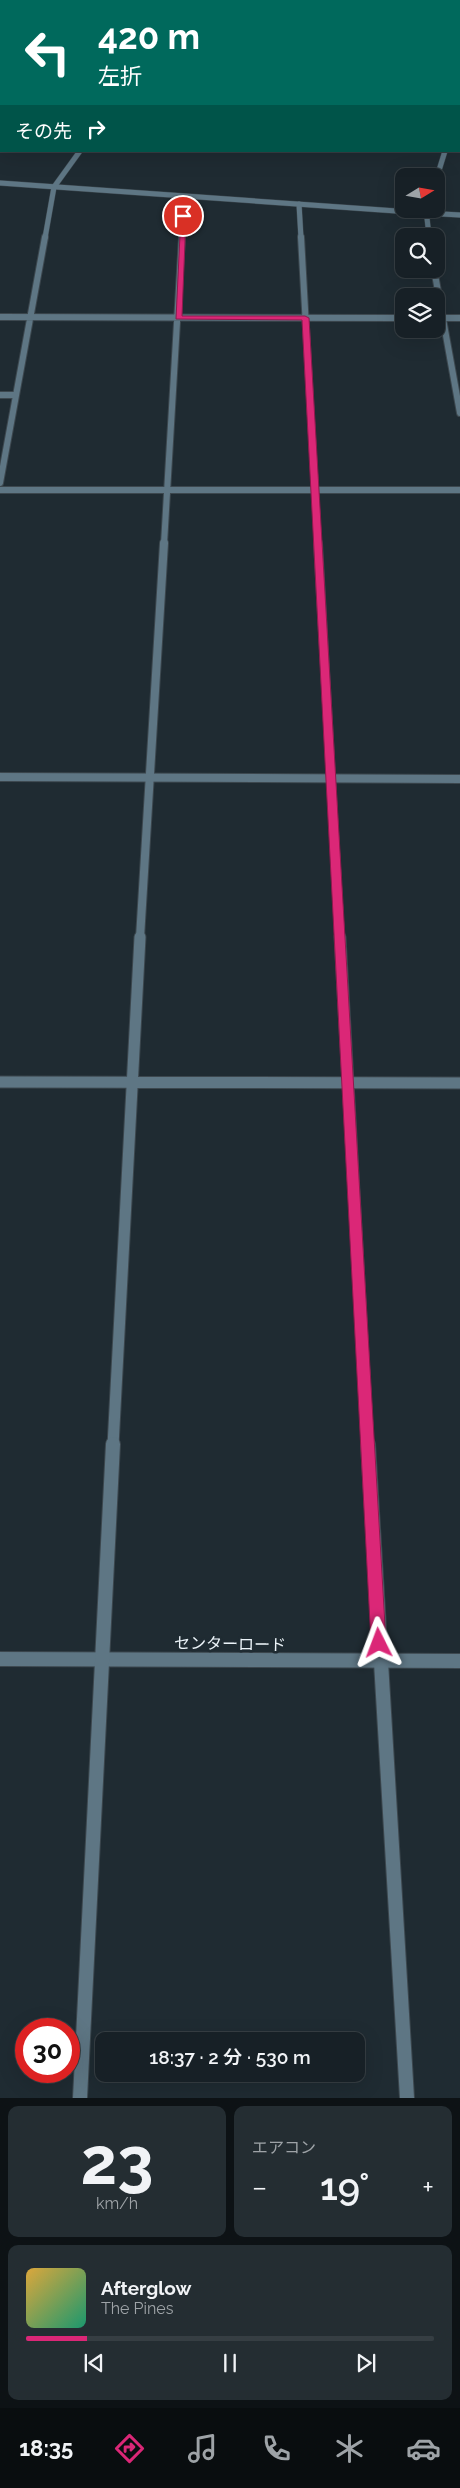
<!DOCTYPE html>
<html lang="ja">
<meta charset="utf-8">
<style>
body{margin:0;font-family:Raleway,"Noto Sans JP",sans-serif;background:#242d32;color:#f1f3f6;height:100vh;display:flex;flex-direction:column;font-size:19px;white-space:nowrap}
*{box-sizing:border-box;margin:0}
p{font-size:16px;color:#9ea3a7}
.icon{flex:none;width:28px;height:28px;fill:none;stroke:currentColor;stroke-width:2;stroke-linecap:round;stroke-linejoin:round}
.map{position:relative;height:2098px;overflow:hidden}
.details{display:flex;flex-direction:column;gap:8px;padding:8px;background:#0d1215;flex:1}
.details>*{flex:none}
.guide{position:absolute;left:0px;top:0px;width:460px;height:152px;box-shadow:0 5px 20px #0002,0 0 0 1px #363e43;background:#00695c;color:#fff;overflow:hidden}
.needle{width:32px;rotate:79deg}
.controls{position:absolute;left:395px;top:168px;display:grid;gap:10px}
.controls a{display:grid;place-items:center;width:50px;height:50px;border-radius:10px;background:#172026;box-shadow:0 5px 20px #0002,0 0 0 1px #363e43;font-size:25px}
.speed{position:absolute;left:15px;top:2018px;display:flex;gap:10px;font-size:25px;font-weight:700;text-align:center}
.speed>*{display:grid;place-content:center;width:65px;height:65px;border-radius:50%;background:#172026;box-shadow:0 5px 20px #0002,0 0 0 1px #363e43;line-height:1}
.speed .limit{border:8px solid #d22;background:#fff;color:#111}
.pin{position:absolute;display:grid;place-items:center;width:42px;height:42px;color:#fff;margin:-21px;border:2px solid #fff;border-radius:50%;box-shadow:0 1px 5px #0007}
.me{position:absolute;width:55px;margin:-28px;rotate:357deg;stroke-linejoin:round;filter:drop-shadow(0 0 4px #0008)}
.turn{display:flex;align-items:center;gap:18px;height:105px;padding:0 15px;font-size:22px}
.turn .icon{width:65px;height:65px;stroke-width:2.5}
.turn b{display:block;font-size:35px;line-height:42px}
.then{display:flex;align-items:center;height:48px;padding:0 15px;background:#0003;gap:10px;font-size:19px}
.big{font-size:38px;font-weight:600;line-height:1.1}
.details .tile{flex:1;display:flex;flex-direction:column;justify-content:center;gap:8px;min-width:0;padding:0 18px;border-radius:10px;background:#242d32}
.details .dial{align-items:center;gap:0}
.dial b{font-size:65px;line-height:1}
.song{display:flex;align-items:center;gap:15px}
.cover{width:60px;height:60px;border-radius:8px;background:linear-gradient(135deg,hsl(40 70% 55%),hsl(160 70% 35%))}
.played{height:5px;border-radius:2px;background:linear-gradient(90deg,#db2777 15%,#363e43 15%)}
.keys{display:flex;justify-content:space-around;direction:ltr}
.heat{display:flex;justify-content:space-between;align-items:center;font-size:28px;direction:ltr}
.details .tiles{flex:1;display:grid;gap:8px;grid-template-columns:1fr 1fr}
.tile:last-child{grid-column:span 2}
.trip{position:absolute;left:95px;top:2032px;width:270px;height:50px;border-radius:10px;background:#172026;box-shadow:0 5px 20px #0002,0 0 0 1px #363e43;font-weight:600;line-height:50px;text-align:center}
.menu{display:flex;height:80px;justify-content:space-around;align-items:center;background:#090d0f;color:#9ea3a7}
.menu .icon{width:35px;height:35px}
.menu .active{color:#db2777}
.menu b{font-size:22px;color:#f1f3f6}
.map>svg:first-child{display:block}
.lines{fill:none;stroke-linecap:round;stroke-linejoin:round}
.pedestrian-casing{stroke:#3c474e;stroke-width:16}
.minor-far4-casing{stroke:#3c474e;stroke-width:6}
.minor-far3-casing{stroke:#3c474e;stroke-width:8}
.minor-far2-casing{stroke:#3c474e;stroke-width:10}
.minor-far1-casing{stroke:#3c474e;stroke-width:13}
.minor-casing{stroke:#3c474e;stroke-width:16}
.tertiary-far1-casing{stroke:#3c474e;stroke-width:6}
.tertiary-casing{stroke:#3c474e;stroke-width:10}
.primary-casing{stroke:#3c474e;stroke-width:3}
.pedestrian{stroke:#5e7684;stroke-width:14}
.minor-far4{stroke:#5e7684;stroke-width:5}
.minor-far3{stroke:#5e7684;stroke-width:6}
.minor-far2{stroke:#5e7684;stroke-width:8}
.minor-far1{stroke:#5e7684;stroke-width:11}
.minor{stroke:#5e7684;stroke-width:14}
.tertiary-far1{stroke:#5e7684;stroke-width:5}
.tertiary{stroke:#5e7684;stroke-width:8}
.primary{fill:#90c4e0;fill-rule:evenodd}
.route{fill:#db2777;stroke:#8e194d}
.labels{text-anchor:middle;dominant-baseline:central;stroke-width:5;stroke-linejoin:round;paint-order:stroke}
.near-street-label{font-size:16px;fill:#ecf4f9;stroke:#1f2b32}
</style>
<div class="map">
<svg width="460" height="2098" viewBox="0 0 460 2098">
<rect width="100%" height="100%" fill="#1f2b32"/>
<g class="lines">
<defs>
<path id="pedestrian" d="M0 1659 460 1661"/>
<path id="minor-far4" d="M459 110 460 107
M436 180 445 151
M299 204 301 238
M426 209 429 236
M425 213 460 215
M45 238 54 187 80 151
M182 238 184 197"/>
<path id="minor-far3" d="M301 237 318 544
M434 269 460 413
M0 317 404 318
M436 318H460
M0 395H16
M0 483 45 237
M0 490H460
M164 544 182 237"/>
<path id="minor-far2" d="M318 543 340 938
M140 938 164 543"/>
<path id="minor-far1" d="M340 937 368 1446
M0 1082 460 1083
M113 1446 140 937"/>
<path id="minor" d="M368 1444 407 2098
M80 2098 113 1444"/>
<path id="tertiary-far1" d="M0 183 425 213"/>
<path id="tertiary" d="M0 777 460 779"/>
<path id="primary" d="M0 103H1V107H0Z
M0 116H1V120H0Z
M459 133H460V138H459Z
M459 145H460V149H459Z"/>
</defs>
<!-- pedestrian casing -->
<use href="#pedestrian" class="pedestrian-casing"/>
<!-- minor-far4 casing -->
<use href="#minor-far4" class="minor-far4-casing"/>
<!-- minor-far3 casing -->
<use href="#minor-far3" class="minor-far3-casing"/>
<!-- minor-far2 casing -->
<use href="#minor-far2" class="minor-far2-casing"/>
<!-- minor-far1 casing -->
<use href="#minor-far1" class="minor-far1-casing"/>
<!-- minor casing -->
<use href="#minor" class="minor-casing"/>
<!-- tertiary-far1 casing -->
<use href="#tertiary-far1" class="tertiary-far1-casing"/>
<!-- tertiary casing -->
<use href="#tertiary" class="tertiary-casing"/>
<!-- primary casing -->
<use href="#primary" class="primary-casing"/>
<!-- pedestrian -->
<use href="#pedestrian" class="pedestrian"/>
<!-- minor-far4 -->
<use href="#minor-far4" class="minor-far4"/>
<!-- minor-far3 -->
<use href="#minor-far3" class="minor-far3"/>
<!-- minor-far2 -->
<use href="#minor-far2" class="minor-far2"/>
<!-- minor-far1 -->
<use href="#minor-far1" class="minor-far1"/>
<!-- minor -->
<use href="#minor" class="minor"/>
<!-- tertiary-far1 -->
<use href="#tertiary-far1" class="tertiary-far1"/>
<!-- tertiary -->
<use href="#tertiary" class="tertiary"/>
<!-- primary -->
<use href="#primary" class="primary"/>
</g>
<!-- route -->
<path class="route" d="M181 214 186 216 182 316H305L309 318 386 1643 384 1647 379 1649 374 1647 371 1643 302 320 176 319Z"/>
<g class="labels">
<!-- near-street labels -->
<g class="near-street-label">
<text transform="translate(230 1644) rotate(1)">センターロード</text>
</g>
</g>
</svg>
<div class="controls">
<a><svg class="needle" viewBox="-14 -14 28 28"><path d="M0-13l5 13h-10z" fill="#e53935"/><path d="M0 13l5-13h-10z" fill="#9ea3a7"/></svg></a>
<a><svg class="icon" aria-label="search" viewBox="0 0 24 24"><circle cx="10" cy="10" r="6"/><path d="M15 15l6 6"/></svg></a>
<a><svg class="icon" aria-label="layers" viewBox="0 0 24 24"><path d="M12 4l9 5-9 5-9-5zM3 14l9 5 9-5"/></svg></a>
</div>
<div class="speed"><div class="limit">30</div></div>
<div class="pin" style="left:183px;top:216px;background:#d93025"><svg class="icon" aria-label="arrive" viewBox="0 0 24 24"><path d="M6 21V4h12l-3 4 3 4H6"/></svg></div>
<svg class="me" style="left:379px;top:1643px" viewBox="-20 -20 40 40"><path d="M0-17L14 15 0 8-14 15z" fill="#db2777" stroke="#fff" stroke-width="4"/></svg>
<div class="trip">18:37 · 2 分 · 530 m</div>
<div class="guide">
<div class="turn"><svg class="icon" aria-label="left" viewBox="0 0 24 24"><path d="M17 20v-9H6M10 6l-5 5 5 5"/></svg><div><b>420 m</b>左折</div></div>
<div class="then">その先<svg class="icon" aria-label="right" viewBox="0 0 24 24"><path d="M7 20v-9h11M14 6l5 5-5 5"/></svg></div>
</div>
</div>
<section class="details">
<div class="tiles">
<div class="tile dial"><b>23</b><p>km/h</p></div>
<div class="tile"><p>エアコン</p>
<div class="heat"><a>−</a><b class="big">19°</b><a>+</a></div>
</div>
<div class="tile">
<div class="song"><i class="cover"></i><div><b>Afterglow</b><p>The Pines</p></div></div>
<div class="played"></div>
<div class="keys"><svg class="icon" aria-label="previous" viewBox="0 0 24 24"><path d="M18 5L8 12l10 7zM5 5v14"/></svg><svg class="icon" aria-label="pause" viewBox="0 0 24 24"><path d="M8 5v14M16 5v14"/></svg><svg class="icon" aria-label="next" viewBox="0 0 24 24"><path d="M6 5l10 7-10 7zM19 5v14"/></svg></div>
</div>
</div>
</section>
<nav class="menu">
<b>18:35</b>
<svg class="icon active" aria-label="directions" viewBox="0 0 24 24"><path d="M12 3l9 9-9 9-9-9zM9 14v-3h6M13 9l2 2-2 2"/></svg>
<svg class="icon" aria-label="music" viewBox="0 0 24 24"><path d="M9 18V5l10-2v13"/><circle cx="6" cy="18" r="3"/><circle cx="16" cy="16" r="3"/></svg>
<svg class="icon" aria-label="phone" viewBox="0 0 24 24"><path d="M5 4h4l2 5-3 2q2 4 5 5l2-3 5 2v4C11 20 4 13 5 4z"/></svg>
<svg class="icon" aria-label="climate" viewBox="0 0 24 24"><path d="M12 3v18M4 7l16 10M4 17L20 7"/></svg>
<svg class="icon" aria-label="car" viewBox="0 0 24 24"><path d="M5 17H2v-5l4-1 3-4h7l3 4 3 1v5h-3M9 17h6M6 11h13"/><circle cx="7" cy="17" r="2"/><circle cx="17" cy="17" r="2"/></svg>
</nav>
